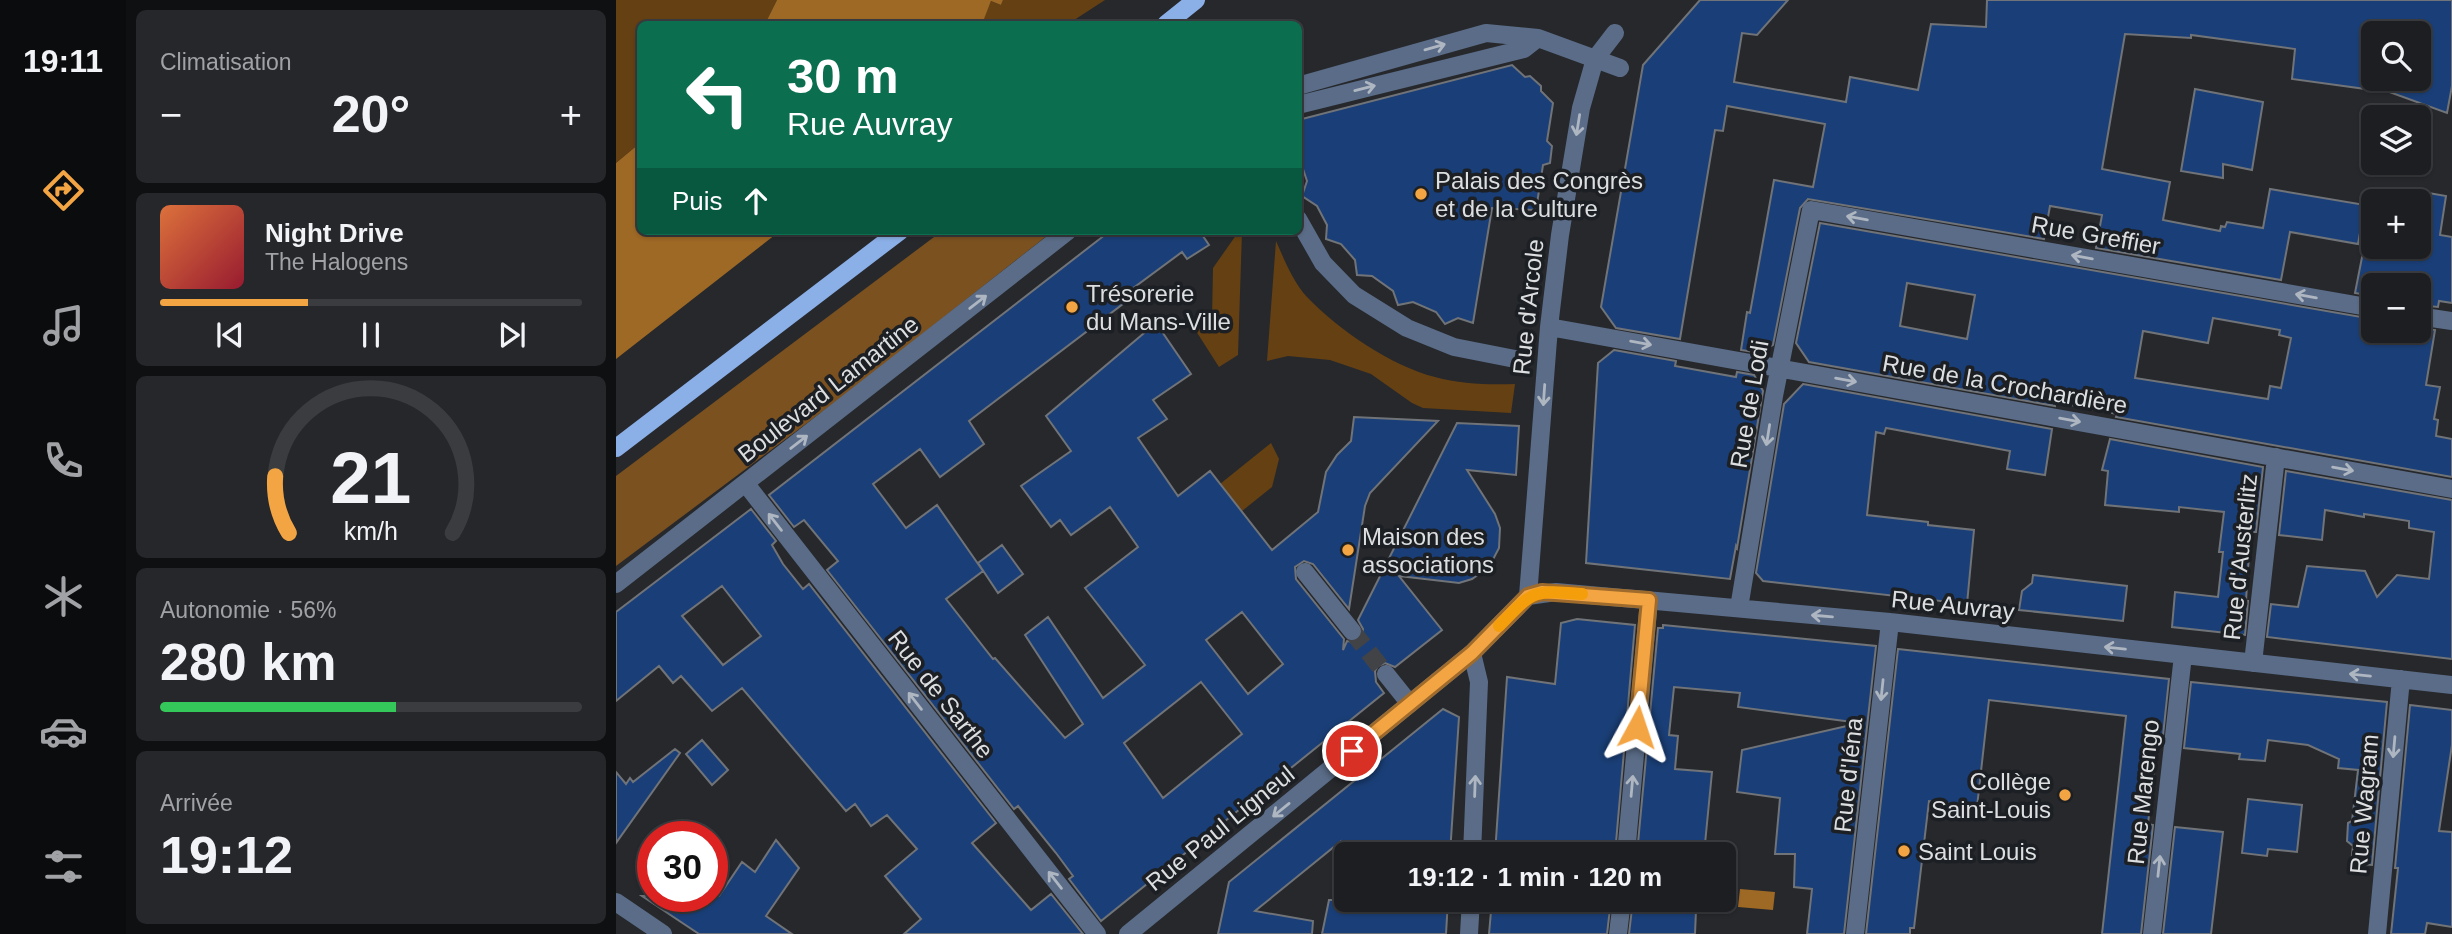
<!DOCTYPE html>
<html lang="fr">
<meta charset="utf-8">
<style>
body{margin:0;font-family:Arial,sans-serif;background:#25272a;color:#f1f3f6;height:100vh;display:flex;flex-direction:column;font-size:26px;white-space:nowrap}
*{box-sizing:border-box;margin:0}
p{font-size:23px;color:#a0a2a5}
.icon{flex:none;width:38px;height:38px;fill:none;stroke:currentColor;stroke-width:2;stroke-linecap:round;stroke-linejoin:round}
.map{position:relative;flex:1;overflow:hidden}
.panel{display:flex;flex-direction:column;gap:10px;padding:10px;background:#0f1012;width:490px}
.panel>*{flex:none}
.hud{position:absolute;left:21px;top:21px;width:665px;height:214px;border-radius:10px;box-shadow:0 2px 5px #0004,0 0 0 2px #3a3c3f;background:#0b6e4f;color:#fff;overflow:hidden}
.controls{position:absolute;left:1745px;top:21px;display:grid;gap:14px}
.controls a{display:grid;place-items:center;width:70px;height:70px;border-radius:10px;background:#1c1e21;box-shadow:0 2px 5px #0004,0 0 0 2px #3a3c3f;font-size:35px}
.speed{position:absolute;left:21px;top:821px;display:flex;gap:14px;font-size:35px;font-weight:700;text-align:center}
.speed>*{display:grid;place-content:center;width:91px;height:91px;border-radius:50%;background:#1c1e21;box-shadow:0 2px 5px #0004,0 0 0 2px #3a3c3f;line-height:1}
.speed .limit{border:10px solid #d22;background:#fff;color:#111}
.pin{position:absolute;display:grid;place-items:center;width:60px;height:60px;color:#fff;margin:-30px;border:4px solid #fff;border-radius:50%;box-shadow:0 2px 7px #0007}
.me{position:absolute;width:77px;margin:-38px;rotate:5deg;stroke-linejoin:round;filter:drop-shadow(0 0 5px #0008)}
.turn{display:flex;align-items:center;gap:24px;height:147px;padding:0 35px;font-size:32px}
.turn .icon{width:91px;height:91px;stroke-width:2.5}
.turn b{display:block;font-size:49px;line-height:60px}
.then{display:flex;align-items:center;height:66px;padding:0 35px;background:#0003;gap:14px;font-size:26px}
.big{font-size:52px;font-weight:800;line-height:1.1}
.panel .card{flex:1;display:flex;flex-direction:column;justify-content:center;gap:10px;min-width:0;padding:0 24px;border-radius:10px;background:#25272a}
.panel .dial{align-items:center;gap:0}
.dial svg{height:182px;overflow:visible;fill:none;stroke:#3a3c3f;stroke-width:7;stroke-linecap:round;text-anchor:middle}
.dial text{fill:#f1f3f6;stroke:none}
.song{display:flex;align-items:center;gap:21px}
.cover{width:84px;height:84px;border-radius:10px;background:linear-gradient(135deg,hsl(20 70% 55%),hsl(350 70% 35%))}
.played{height:7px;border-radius:4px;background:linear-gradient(90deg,#f3a443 35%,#3a3c3f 35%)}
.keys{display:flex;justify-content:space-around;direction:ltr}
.heat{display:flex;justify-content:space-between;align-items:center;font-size:38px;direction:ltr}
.charge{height:10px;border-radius:5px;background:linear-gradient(90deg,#34c759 56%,#3a3c3f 0)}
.trip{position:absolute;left:718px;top:842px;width:402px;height:70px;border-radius:10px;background:#1c1e21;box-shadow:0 2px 5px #0004,0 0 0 2px #3a3c3f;font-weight:800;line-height:70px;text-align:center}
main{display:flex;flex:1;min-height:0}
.dock{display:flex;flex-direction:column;width:126px;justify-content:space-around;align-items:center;background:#0b0c0d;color:#a0a2a5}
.dock .icon{width:49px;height:49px}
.dock .on{color:#f3a443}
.dock b{font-size:32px;color:#f1f3f6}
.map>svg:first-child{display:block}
.green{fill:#654012}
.forest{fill:#7b5120}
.water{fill:#9e6825}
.building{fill:#1a3f78;stroke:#707377;stroke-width:2;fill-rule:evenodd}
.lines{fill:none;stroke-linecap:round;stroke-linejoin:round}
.minor-tunnel{stroke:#414347;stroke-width:18;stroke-dasharray:18 9;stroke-linecap:butt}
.minor{stroke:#5a6c87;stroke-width:18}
.major{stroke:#8bafe7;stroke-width:18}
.oneway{stroke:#aeb6c1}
.route-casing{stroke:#9e6b2c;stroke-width:18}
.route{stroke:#f3a443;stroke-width:12}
.slow{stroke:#f59e0b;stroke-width:12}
.poi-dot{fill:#f3a443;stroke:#1c1f23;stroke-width:2.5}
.labels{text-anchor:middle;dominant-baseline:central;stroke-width:7;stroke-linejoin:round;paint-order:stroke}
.poi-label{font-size:24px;fill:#dcdee0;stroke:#1c1f23;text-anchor:start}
.street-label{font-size:24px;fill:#dcdee0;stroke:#1c1f23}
</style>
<main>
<nav class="dock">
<b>19:11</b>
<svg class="icon on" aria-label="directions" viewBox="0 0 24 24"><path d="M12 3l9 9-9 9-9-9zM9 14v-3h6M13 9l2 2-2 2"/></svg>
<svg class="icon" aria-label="music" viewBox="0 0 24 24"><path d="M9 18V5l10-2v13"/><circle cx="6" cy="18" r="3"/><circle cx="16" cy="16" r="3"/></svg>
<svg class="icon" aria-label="phone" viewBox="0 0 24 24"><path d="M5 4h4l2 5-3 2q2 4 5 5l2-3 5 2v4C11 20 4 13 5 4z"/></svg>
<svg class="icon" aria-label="climate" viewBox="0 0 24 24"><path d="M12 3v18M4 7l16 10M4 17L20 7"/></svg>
<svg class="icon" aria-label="car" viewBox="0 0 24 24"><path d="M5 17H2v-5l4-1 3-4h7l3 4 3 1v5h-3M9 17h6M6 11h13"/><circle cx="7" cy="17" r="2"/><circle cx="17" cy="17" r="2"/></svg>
<svg class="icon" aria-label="filters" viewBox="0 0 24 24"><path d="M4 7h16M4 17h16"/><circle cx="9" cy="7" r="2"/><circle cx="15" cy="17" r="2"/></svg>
</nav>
<section class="panel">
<div class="card"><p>Climatisation</p>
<div class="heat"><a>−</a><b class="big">20°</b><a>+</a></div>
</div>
<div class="card">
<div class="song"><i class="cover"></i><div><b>Night Drive</b><p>The Halogens</p></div></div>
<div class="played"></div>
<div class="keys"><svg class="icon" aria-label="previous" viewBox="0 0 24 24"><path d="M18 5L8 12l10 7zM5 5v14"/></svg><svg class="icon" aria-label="pause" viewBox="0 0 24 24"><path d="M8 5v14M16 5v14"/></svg><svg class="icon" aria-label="next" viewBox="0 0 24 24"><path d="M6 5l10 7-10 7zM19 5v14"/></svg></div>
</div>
<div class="card dial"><svg viewBox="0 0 100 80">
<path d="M14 69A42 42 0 1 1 86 69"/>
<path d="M14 69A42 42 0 0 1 8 44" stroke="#f3a443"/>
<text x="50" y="56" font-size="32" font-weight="700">21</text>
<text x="50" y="72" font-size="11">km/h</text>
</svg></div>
<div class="card"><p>Autonomie · 56%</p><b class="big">280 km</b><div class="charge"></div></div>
<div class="card"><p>Arrivée</p><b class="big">19:12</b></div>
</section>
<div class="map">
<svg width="1836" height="934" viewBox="0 0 1836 934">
<rect width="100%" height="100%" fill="#26282c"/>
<!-- green -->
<path class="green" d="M0 0H161L149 24H24V143L0 163Z
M387 0H489L452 24H365L375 1 385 5Z
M623 231H626L622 355 603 367 580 331 596 319 597 268Z
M660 241C668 259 677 282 691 297 723 330 775 366 819 377 845 384 872 385 899 384L895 413 807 408 796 403 755 374 714 360 672 356 651 361Z
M655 443 663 459 656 487 626 511 604 484Z"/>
<!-- forest -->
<path class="forest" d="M326 231H437L238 388 0 566V476Z"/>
<!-- water -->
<path class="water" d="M161 0H387L385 5 375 1 366 24H149Z
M24 143V231H164L0 359V163Z
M1124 889 1159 892 1157 910 1122 907Z"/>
<!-- building -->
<path class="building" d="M1084 0H1172L1141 35 1126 33 1118 82 1230 102 1234 77 1302 90 1315 24 1370 27 1371 0H1836V86L1831 113 1757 86V90L1676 79 1679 49 1575 35V38L1509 34 1486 169 1554 182 1547 220 1604 231 1605 226 1609 227 1611 222 1647 228 1654 189 1749 205 1742 244 1674 232 1665 280 1480 248 1486 215 1434 206 1428 239 1192 199 1184 208 1157 345 1144 353 1125 350 1131 312 1134 313 1158 180 1197 187 1209 124 1111 106 1107 131 1099 130 1064 339 1000 328 985 307 1027 65ZM1757 33H1802V79H1757Z
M896 65 909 77 914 76 925 86V91L937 103 931 141 936 146 934 163 927 165 920 210 876 208 857 323 842 318 829 324 820 312 797 302 782 305 777 291 756 276 741 275 739 260 725 244 710 239 711 225 701 206 686 196 691 181 682 154V120Z
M1579 89 1647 102 1636 170 1607 164V178L1565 171Z
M1807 192 1830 196 1824 235 1836 237V303L1823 301 1822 307 1802 305V285H1757V296L1739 293 1748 247H1802V216Z
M1204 223 1757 319V331H1802V328L1819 330 1810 385 1824 387 1818 419 1822 420 1820 436 1836 439V477L1500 417 1501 414 1455 405 1439 403V406L1193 362 1180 343ZM1291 283 1359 295 1351 339 1284 326ZM1597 318 1664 330 1663 335 1675 338 1665 388 1654 386 1652 399 1519 378 1527 331 1592 343Z
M494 231H594L587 236 593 245 571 259 566 252 516 289 520 294 353 421 368 444 324 477 304 449 257 484 290 528 321 505 367 571 330 599 377 659 379 658 449 738 467 724 409 635 432 617 487 698 529 665 469 588 522 547 494 507 455 535 444 520 435 527 405 486 455 451 430 416 540 323 575 374 537 400 551 419 522 438 562 496 594 471 656 550 702 512 710 472 721 455 735 441 738 417 822 421 754 493 749 506 733 609 697 564 688 561 679 567 680 579 728 639 727 650 731 641 738 642 746 636 747 629 742 620 841 423 903 426 900 475 851 470 879 514 884 528 883 548 873 567 856 579 843 583 783 576 826 630 779 667 769 663 762 666 759 671 760 682 768 693 485 921 453 879 457 876 440 853 402 806 398 809 211 570 222 561 188 520 178 527 153 495ZM626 612 667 664 632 694 590 640ZM585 682 626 734 547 798 508 743Z
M998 350 1060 361 1059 366 1120 377 1121 372 1138 375 1147 391 1121 548 1120 546 1114 579 970 563 982 363Z
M1187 384 1436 429 1429 475 1391 469 1394 451 1270 428 1268 434 1260 432 1251 515 1312 522V525L1358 530 1351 604 1147 581 1140 573 1168 404Z
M1494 439 1647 467 1640 532H1636L1632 568 1630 601H1632L1629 635 1556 627 1559 592 1602 597 1607 552H1603L1608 512 1563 507V512L1489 505 1492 471 1486 470Z
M1670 471 1836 500V659L1651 637 1655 604 1682 607 1691 566 1749 571 1761 597 1781 575 1813 579 1818 532 1793 528V521L1748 514V517L1709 510 1706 540 1663 535Z
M135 509 160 541 156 545 167 564 187 589 193 584 380 823 356 843 415 910 435 894 467 934H288L305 919 269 876 301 849 271 815 255 826 239 804 230 811 126 688 96 711 65 676 57 683 43 666 0 701V612ZM106 586 145 636 107 665 66 616Z
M386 545 407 574 382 593 362 563Z
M1417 575 1511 586 1507 621 1403 610 1406 591 1416 583Z
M961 619 1019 625 999 854H879L891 677 939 684 945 623Z
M1047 625 1260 646 1228 934H1191L1196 889 1178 887 1179 854H1159L1164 798 1121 792 1126 750 1244 723 1122 707 1124 693 1058 687 1053 735 1062 736 1059 769 1096 772 1088 854H1021L1042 628H1047Z
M1282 649 1553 679 1546 745 1541 744 1532 824 1537 825 1525 934H1486L1510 716 1373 700 1361 807 1313 801 1298 928H1294V934H1250Z
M1575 682 1771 702 1756 865 1735 863 1737 846 1731 841 1732 823 1736 821 1742 770 1722 768 1723 759 1692 745 1652 740 1649 761 1623 759 1624 754 1568 748Z
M1794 705 1836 710V745L1823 831 1836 832V927L1811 923 1809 934H1775L1782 868H1779Z
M827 709 843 717 834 854H722L724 842 639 911 697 921 696 934H602L613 882Z
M86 740 112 770 96 785 70 754Z
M59 749 64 753 0 843V772L10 784 14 778 17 782Z
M1632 799 1686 805 1681 852 1652 849 1651 856 1626 853Z
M1559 827 1607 832 1595 934H1547Z
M160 840 183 868 150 916 176 934H83L26 896H103L126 862 139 872Z
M713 900H832L830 934H706Z
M876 900H995L991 934H873Z
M1017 900H1074L1073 910H1080L1079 934H1013Z"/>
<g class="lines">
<!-- minor-tunnel -->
<path class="minor-tunnel" d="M736 631 770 674"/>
<!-- minor -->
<path class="minor" d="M682 86 870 33 922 38 1004 68
M682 105 908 49 922 38
M682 219 707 263 738 295 791 328 838 347 904 360
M1802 316 1836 321
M933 327 1836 489
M130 484 481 934
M689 572 736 631
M0 584 452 231
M912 596 933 327 944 235 965 108 979 59 999 33
M1123 608 1158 396 1195 210 1757 308
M856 653 863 682 856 854
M1637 663 1660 457
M770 674 794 704
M1010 854 1033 600
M0 902 47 934
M512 934 856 653 912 596 940 592 1274 622 1836 685
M853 934 855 900
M1002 934 1006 900
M1239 934 1274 622
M1536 934 1567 655
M1761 934 1785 679"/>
<!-- major -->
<path class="major" d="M550 24 580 0
M0 448 284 231"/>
</g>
<!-- one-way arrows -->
<defs><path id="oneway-shaft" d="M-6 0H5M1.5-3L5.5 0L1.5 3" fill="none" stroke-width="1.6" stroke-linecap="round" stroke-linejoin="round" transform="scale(1.75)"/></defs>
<g class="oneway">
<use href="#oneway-shaft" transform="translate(819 47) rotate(-16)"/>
<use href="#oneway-shaft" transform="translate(749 88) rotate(-14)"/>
<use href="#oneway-shaft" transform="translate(962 125) rotate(99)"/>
<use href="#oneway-shaft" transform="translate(1241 218) rotate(-170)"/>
<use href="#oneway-shaft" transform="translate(1466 257) rotate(-170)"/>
<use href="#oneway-shaft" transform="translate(1690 296) rotate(-170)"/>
<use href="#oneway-shaft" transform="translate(362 302) rotate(-38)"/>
<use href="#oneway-shaft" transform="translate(1025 343) rotate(10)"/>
<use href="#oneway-shaft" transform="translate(1230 380) rotate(10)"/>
<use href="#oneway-shaft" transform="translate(928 395) rotate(94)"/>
<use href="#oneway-shaft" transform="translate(1454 420) rotate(10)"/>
<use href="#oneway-shaft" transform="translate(1152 435) rotate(99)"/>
<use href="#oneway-shaft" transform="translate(183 442) rotate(-38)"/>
<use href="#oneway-shaft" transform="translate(1727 469) rotate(10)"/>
<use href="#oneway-shaft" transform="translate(159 522) rotate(-128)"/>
<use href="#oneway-shaft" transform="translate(1206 616) rotate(-175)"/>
<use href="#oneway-shaft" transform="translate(1499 648) rotate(-174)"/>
<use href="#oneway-shaft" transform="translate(1744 675) rotate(-174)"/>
<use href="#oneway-shaft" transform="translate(1266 690) rotate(96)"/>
<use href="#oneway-shaft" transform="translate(299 701) rotate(-128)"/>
<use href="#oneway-shaft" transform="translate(1778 747) rotate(95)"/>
<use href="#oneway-shaft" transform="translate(859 786) rotate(-88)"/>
<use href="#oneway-shaft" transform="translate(1016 786) rotate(-85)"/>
<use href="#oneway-shaft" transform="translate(665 810) rotate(141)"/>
<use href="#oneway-shaft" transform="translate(1543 866) rotate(-84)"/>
<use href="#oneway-shaft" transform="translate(439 880) rotate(-128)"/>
</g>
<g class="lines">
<defs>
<path id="route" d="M736 751 856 653 912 596 926 592 1033 600 1021 727"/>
</defs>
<!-- route casing -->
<use href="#route" class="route-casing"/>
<!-- route -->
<use href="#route" class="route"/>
<!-- slow -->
<path class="slow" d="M883 626C918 590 916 590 966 594"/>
</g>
<!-- markers -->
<g class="poi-dot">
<circle cx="805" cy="194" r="7"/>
<circle cx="456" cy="307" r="7"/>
<circle cx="732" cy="550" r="7"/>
<circle cx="1449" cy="795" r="7"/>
<circle cx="1288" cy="851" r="7"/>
</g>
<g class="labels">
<!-- poi labels -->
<g class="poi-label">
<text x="819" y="180">Palais des Congrès<tspan x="819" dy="28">et de la Culture</tspan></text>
<text x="470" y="293">Trésorerie<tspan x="470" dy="28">du Mans-Ville</tspan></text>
<text x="746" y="536">Maison des<tspan x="746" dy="28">associations</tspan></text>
<text x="1435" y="781" text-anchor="end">Collège<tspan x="1435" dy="28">Saint-Louis</tspan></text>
<text x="1302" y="851">Saint Louis</text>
</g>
<!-- street labels -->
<g class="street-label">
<text transform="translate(1480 235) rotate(10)">Rue Greffier</text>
<text transform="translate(912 307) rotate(-84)">Rue d'Arcole</text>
<text transform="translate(1389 384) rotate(10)">Rue de la Crochardière</text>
<text transform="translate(212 389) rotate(-38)">Boulevard Lamartine</text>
<text transform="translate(1133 404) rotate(-80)">Rue de Lodi</text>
<text transform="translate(1624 557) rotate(-84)">Rue d'Austerlitz</text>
<text transform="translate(1337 605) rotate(6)">Rue Auvray</text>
<text transform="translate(325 694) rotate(52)">Rue de Sarthe</text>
<text transform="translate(1232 775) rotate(-84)">Rue d'Iéna</text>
<text transform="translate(1527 792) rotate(-84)">Rue Marengo</text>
<text transform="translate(1748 804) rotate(-85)">Rue Wagram</text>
<text transform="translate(604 828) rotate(-39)">Rue Paul Ligneul</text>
</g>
</g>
</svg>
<div class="controls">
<a><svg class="icon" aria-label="search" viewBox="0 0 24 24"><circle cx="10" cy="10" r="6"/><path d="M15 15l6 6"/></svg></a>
<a><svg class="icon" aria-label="layers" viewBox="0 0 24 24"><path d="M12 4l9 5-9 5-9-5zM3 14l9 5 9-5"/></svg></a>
<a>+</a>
<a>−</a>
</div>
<div class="speed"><div class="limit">30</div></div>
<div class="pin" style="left:736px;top:751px;background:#d93025"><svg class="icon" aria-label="arrive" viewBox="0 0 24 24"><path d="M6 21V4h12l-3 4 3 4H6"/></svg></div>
<svg class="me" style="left:1021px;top:727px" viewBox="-20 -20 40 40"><path d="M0-17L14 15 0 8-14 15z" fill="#f3a443" stroke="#fff" stroke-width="4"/></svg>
<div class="trip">19:12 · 1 min · 120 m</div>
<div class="hud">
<div class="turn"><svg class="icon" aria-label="left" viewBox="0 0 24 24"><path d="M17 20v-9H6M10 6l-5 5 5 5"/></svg><div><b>30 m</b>Rue Auvray</div></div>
<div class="then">Puis<svg class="icon" aria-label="ahead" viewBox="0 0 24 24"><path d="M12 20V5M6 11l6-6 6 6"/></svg></div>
</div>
</div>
</main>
